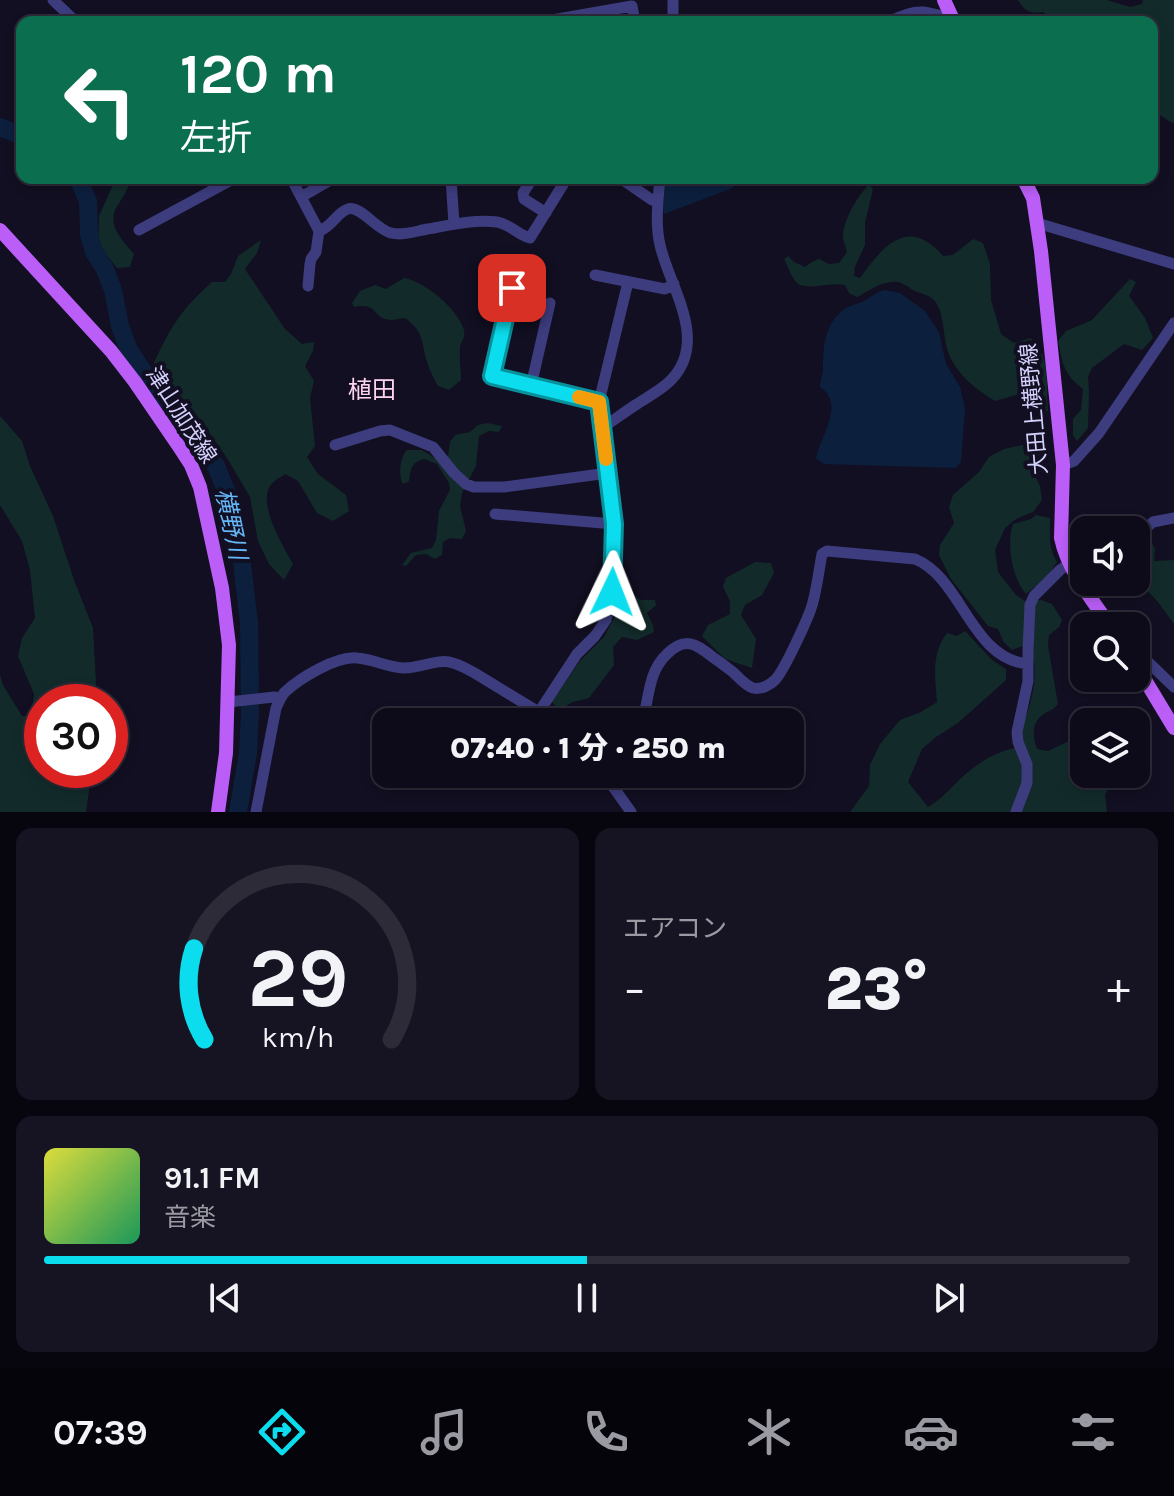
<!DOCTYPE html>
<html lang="ja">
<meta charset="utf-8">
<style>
body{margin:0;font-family:Karla,"Noto Sans JP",sans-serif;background:#161422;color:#f1f3f6;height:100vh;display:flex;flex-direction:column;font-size:30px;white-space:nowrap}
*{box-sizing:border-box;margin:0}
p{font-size:26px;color:#9a9ba2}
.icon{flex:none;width:44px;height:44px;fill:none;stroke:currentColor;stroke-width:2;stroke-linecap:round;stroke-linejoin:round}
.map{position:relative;height:812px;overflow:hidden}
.sheet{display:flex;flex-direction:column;gap:16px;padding:16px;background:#07060e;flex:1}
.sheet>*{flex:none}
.banner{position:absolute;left:16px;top:16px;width:1142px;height:168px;border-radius:16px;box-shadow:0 4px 12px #0003,0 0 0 2px #2d2b38;background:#0b6e4f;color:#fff;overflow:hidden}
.controls{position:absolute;left:1070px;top:516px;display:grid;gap:16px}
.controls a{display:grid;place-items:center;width:80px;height:80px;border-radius:16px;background:#0d0b19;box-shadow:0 4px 12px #0003,0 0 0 2px #2d2b38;font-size:40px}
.speed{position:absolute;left:24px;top:684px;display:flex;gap:16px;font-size:40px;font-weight:700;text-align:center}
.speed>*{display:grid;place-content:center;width:104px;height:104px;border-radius:50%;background:#0d0b19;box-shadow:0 4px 12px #0003,0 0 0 2px #2d2b38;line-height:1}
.speed .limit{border:12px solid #d22;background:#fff;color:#111}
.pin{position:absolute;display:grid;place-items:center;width:68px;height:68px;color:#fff;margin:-34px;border-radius:16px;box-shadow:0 4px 12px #0006}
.me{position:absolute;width:88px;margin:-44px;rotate:2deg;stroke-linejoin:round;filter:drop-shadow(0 0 6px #0008)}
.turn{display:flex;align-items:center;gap:28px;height:168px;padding:0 32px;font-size:36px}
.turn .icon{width:104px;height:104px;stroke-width:2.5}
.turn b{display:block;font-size:56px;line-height:68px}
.big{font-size:60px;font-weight:800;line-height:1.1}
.sheet .widget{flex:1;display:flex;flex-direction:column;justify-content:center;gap:12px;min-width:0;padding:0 28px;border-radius:16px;background:#161422}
.sheet .dial{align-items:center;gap:0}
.dial svg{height:208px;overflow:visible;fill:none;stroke:#2d2b38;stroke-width:7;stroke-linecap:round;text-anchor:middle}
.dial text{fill:#f1f3f6;stroke:none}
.song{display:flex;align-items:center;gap:24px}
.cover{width:96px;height:96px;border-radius:12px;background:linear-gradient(135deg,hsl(60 70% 55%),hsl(150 70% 35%))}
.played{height:8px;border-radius:4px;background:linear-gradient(90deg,#0cddee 50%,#2d2b38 50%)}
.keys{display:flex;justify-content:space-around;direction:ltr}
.heat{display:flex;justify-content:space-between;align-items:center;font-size:44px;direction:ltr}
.sheet .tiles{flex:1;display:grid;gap:16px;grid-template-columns:1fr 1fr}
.widget:last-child{grid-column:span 2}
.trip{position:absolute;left:372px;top:708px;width:432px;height:80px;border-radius:16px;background:#0d0b19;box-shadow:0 4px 12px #0003,0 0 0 2px #2d2b38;font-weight:800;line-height:80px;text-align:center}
.tabs{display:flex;height:128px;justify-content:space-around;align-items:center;background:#05040a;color:#9a9ba2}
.tabs .icon{width:56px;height:56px}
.tabs .on{color:#0cddee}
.tabs b{font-size:36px;color:#f1f3f6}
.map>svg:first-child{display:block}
.green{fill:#122b2a}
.water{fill:#0c1f3d}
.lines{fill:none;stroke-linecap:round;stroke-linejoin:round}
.river{stroke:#0c1f3d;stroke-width:18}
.minor{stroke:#3d3c7e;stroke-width:11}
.major{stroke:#ba5ef7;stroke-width:14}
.route-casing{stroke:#08909b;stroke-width:20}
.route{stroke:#0cddee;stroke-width:14}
.slow{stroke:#f59e0b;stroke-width:14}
.labels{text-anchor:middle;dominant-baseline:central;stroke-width:8;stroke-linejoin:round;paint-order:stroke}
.street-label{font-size:22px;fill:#d5d1fd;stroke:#110f21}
.neighbourhood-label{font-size:24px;fill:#fdd3ef;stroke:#110f21}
.water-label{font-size:24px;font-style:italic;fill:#65b7f7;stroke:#110f21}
</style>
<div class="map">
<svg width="1174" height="812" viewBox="0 0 1174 812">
<rect width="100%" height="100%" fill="#110f21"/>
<!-- green -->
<path class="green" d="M1018 0H1107L1130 7 1142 4 1143 0H1174V124L1158 114H1152V22H1056L1043 12C1029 14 1025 11 1018 0Z
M116 178H131C129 189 122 198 116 208 107 226 123 241 134 254L130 267 117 268 98 244 99 216Z
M869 184 873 189 865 223V245L855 267 854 276 860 278C884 245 908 216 943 256L953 255 973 239 983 243 990 264 991 300 1001 334 1014 343 1030 338C1051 351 1046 389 1048 411L1040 412 1023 393 995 401C978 391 959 376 950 357 943 342 945 324 939 308 934 296 926 295 915 291 909 288 904 283 898 282 883 280 869 291 857 297L849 293 845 285C832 282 807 291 797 283 792 279 788 266 784 259L788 256 794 262 805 267 812 262 819 259 829 264 839 263 847 252C846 247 844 243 843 239 842 221 858 196 869 184Z
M261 240 257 253 245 269 285 329 302 344 314 342 313 351 305 366 314 381 310 398 315 446 307 457 318 474 346 495 349 511 333 521 317 513 298 481 285 474C280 478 274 480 270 486 258 505 283 546 293 564L284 580 269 564 258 541 250 497 227 458 206 428 178 403 151 369C169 330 179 311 212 282H225L231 274 238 256Z
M404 278C424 281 458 309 464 330 466 336 461 341 460 348 459 358 461 369 461 380L449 390 438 386C434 379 430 371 427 362 421 343 425 332 405 318 400 318 396 320 391 320 371 319 380 302 354 307L352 303 360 291 375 285 386 289Z
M1130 279 1136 282 1129 296 1145 318 1153 338 1142 350 1124 344 1092 368 1088 377 1089 391 1088 428 1077 441 1073 435V419L1081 410 1083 389C1063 373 1063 365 1058 341L1066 331 1092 320Z
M0 416 22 441 30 466 53 516 74 580 93 628 97 702H42V770H92L86 812H0V675L3 685 22 716H31L34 694 18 656 22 638 35 618 30 570 22 541 0 505Z
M487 423 502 426 499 432 489 431 479 436 476 466 462 493 460 506 466 531 462 539 450 538 443 542 442 555 435 559 426 554 416 555 406 566 402 565 411 553 432 548 436 540 439 511 450 490 449 483 437 464 424 459C411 463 411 468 409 481L403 484C398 476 400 457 407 450H422L438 460 448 457 450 442 455 435 470 432 478 425Z
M1027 444 1042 446 1050 454 1040 463 1035 476 1040 486 1042 500 1033 512 1016 519 1005 528 995 550 998 572 1016 595 1025 601 1041 600 1052 604 1062 620 1059 627 1049 635 1048 646 1058 704C1053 711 1047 711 1041 716 1031 725 1033 738 1037 749L1048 751 1067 742 1084 745V774H1117L1105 795 1107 812H850L869 786 870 765 880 744 900 720 921 712 937 702C935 677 931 654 947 633L957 636 965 631 992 660 1006 669V680L958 723 936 737 922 749 908 782 928 807C939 801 945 794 953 786 971 768 990 753 1015 748 1026 713 1042 685 1031 648L1023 646 1012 650 1003 641 998 629 988 626 951 579 939 555 940 545 954 523 949 507 953 495 979 472 989 457 1004 449Z
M1036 515 1050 518C1050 534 1048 548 1057 562L1047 577 1026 594C1012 578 1006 543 1013 524L1031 519Z
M1150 541 1155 548 1154 561 1174 560V624L1158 602 1136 579V546Z
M755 562 771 563 774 573 762 595 745 605 741 615 756 639 752 668 725 659 702 636 708 625 730 614V602L723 586 726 578Z
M621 589 628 590 640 600H655L656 605 647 613 653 625 654 632 637 640 622 637 613 647 614 665 589 698 573 702 558 710 552 702 580 661 604 637 616 614Z"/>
<!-- water -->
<path class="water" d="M665 178H733V188L664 214 663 210Z
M885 290 900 293 925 311 939 332 946 364 960 387 965 408 961 462 956 468 824 464 816 459C820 436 846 404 820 387 820 380 823 375 823 368 823 346 825 324 844 309 849 306 856 304 862 302 871 298 875 292 885 290Z"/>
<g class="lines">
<!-- river -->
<path class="river" d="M0 127 22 136
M78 178 88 201 89 235 94 252 105 269 113 290 120 326 128 348 142 370 216 466 228 495 240 546 249 623 250 712 248 753 238 812"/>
<!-- minor -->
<path class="minor" d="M53 0 76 22
M552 20 632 6 635 22
M673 22V0
M888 22C898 18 911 11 923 12 933 13 941 17 951 16
M291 178 319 231 316 252 311 259 310 264 308 286
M451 178 454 224
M533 178 523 193 524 199 546 213
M620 178 652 200H658
M161 180 163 178
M301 197 334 178
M1037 223 1174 264
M139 230 235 178
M319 231C332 227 337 212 348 209 360 205 377 230 391 233 403 236 416 231 428 229 450 225 474 219 497 222 510 224 518 235 530 238L567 178
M595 275 665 289 674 284
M512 288 492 376 599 402
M531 386 550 303
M602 428C614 420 626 411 637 404 649 396 663 389 672 379 709 339 669 286 660 245 655 224 658 200 660 178
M335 445 380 431 390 430 433 447 454 473 466 484 474 487H504L608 473
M1063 465 1074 461 1099 433 1174 323
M495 514 614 524
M1136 537 1153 522 1174 518
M1068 557 1084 548
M1136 656 1146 660 1174 687
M228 702 274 697 280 698
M539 712 577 654 595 636 606 620 612 592 614 524 599 402 628 282
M642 722C650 698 647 673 667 654 686 635 697 645 714 658 721 663 728 668 734 673 739 678 746 686 753 688 761 690 770 685 775 680 784 671 810 615 813 602 817 587 819 570 822 554L827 551 915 559C962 578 971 659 1028 664
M604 774 631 812
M256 812 276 708C279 702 281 696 285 692 300 678 336 656 357 658 373 659 389 668 405 668 421 668 438 658 453 663 467 667 479 676 491 683 512 696 534 709 555 722
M1016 812 1027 783V764L1018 742 1017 732 1028 681V651L1030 605 1034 596 1060 570 1070 563"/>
<!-- major -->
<path class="major" d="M944 0 954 22
M1023 178 1033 198 1041 251 1063 465 1061 538C1068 571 1092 599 1110 626
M0 230 111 351 135 382 178 445 191 465 200 487 222 588 229 645 226 753 218 812
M1136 665 1174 728"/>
</g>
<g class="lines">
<defs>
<path id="route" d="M512 288 492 376 599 402 614 524 612 592"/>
</defs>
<!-- route casing -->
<use href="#route" class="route-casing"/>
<!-- route -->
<use href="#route" class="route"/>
<!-- slow -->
<path class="slow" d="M579 397 599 402 606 459"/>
</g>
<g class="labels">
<!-- street labels -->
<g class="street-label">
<text transform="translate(1034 409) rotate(-95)">大田上横野線</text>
<text transform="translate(181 415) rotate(57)">津山加茂線</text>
</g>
<!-- neighbourhood labels -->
<g class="neighbourhood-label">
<text x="372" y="390">植田</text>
</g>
<!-- water labels -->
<g class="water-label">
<text transform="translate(231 524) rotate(78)">横野川</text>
</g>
</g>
</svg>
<div class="controls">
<a><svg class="icon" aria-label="sound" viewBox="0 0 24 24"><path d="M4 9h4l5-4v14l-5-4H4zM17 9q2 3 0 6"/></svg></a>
<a><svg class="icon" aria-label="search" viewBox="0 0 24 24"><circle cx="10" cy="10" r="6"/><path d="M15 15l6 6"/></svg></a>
<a><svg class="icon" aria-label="layers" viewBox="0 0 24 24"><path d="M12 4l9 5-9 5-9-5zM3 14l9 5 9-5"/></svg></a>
</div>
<div class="speed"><div class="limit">30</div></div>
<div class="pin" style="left:512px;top:288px;background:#d93025"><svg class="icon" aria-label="arrive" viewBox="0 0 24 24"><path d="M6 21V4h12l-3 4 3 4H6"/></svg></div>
<svg class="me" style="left:612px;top:592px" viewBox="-20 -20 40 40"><path d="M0-17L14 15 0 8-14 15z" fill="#0cddee" stroke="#fff" stroke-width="4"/></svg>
<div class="trip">07:40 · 1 分 · 250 m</div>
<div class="banner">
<div class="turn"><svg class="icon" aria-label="left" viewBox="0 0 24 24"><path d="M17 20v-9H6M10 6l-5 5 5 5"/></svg><div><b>120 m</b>左折</div></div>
</div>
</div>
<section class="sheet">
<div class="tiles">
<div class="widget dial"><svg viewBox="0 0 100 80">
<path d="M14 69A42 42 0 1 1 86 69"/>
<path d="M14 69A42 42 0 0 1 10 34" stroke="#0cddee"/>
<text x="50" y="56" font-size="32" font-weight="700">29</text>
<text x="50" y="72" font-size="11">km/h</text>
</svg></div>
<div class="widget"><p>エアコン</p>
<div class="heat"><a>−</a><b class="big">23°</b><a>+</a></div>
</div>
<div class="widget">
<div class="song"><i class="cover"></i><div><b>91.1 FM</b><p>音楽</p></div></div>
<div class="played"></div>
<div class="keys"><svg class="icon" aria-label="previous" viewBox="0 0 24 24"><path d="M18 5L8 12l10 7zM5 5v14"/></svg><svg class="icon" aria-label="pause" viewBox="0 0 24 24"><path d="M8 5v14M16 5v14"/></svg><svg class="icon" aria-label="next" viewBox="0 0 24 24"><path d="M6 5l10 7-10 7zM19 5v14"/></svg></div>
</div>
</div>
</section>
<nav class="tabs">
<b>07:39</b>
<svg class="icon on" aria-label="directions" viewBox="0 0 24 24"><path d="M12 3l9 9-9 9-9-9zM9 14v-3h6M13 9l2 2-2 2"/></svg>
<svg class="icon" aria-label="music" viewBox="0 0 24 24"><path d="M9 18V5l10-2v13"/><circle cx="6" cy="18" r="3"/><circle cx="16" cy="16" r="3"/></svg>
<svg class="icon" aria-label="phone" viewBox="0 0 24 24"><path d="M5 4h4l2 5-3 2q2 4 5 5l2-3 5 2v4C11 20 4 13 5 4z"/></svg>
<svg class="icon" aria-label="climate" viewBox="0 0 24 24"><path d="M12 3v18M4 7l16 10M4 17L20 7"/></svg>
<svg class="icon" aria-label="car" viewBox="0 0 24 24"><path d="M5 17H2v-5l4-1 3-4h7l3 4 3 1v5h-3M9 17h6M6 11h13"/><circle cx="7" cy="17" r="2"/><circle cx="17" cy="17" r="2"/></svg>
<svg class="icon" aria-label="filters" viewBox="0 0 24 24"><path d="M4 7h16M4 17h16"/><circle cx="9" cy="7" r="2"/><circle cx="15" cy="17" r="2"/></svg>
</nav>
